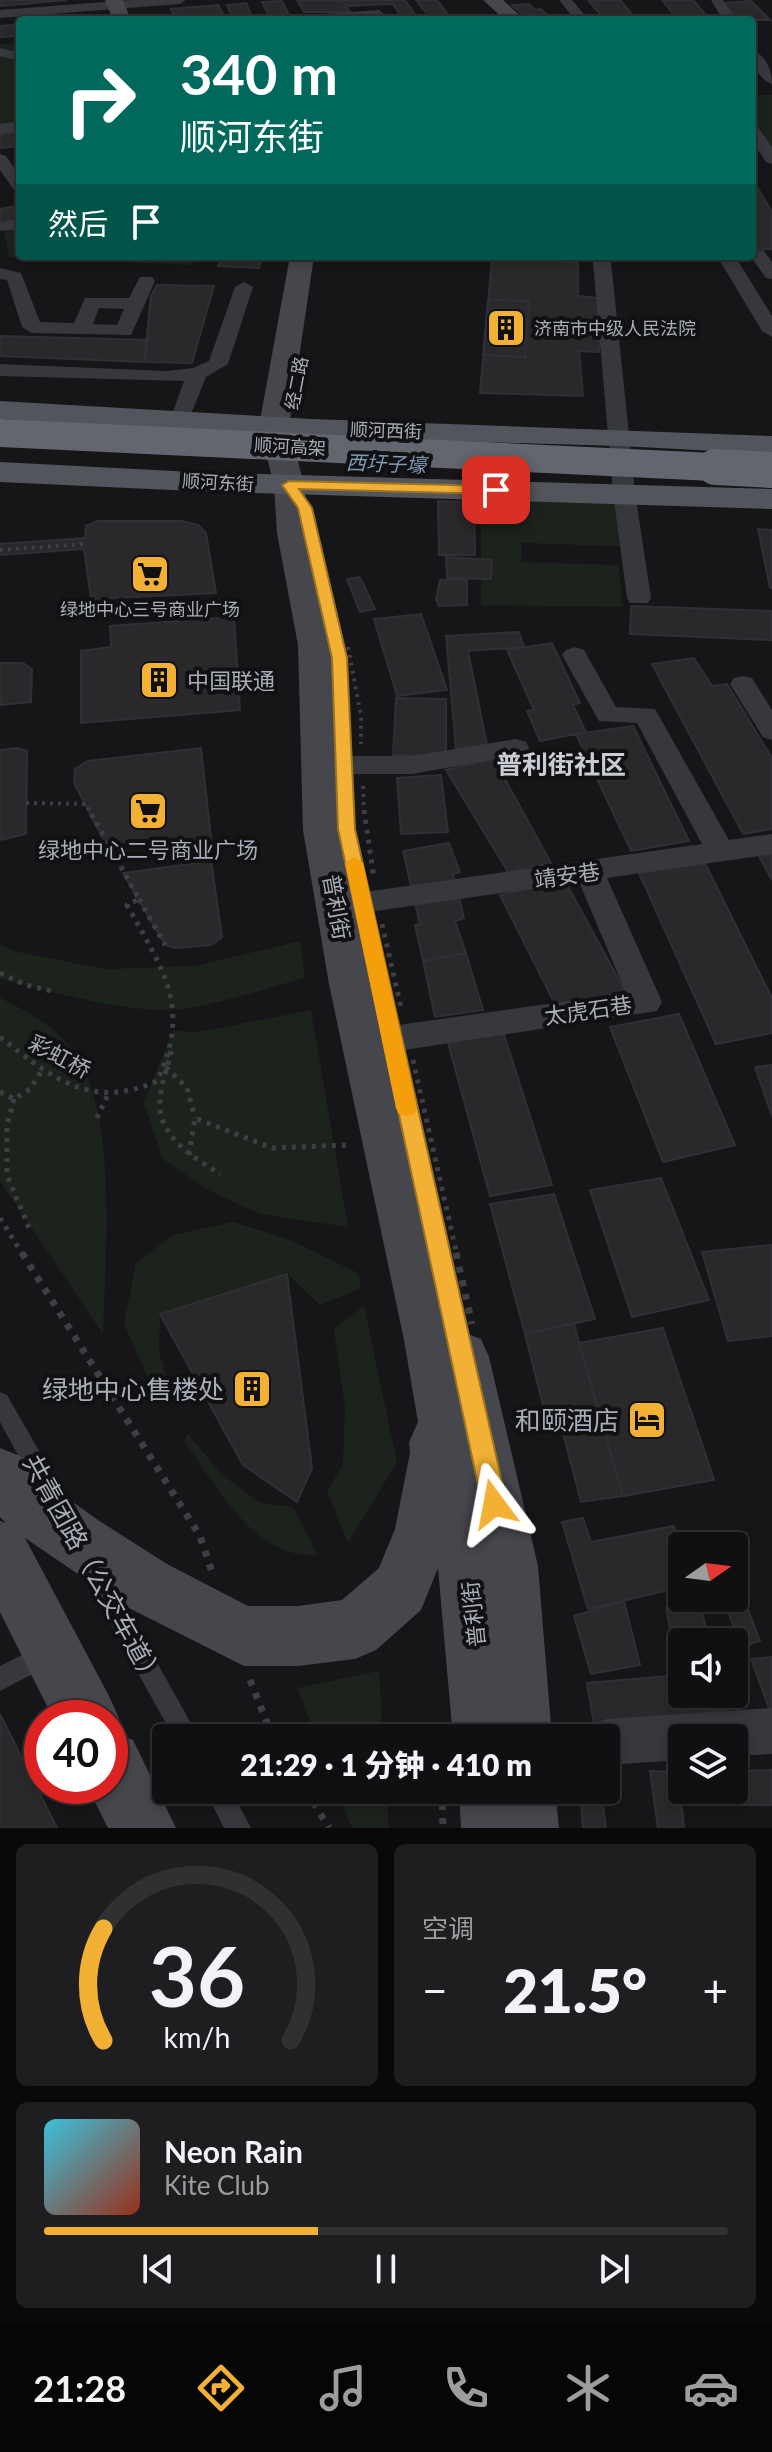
<!DOCTYPE html>
<html lang="zh">
<meta charset="utf-8">
<style>
body{margin:0;font-family:Lato,"Noto Sans SC",sans-serif;background:#1e1e20;color:#f1f3f6;height:100vh;display:flex;flex-direction:column;font-size:30px;white-space:nowrap}
*{box-sizing:border-box;margin:0}
p{font-size:26px;color:#9c9d9f}
.icon{flex:none;width:44px;height:44px;fill:none;stroke:currentColor;stroke-width:2;stroke-linecap:round;stroke-linejoin:round}
.map{position:relative;height:1828px;overflow:hidden}
.sheet{display:flex;flex-direction:column;gap:16px;padding:16px;background:#09090a;flex:1}
.sheet>*{flex:none}
.top-card{position:absolute;left:16px;top:16px;width:740px;height:244px;border-radius:8px;box-shadow:0 4px 12px #0003,0 0 0 2px #303032;background:#00695c;color:#fff;overflow:hidden}
.needle{width:52px;rotate:76deg}
.controls{position:absolute;left:668px;top:1532px;display:grid;gap:16px}
.controls a{display:grid;place-items:center;width:80px;height:80px;border-radius:8px;background:#101012;box-shadow:0 4px 12px #0003,0 0 0 2px #303032;font-size:40px}
.speed{position:absolute;left:24px;top:1700px;display:flex;gap:16px;font-size:40px;font-weight:700;text-align:center}
.speed>*{display:grid;place-content:center;width:104px;height:104px;border-radius:50%;background:#101012;box-shadow:0 4px 12px #0003,0 0 0 2px #303032;line-height:1}
.speed .limit{border:12px solid #d22;background:#fff;color:#111}
.pin{position:absolute;display:grid;place-items:center;width:68px;height:68px;color:#fff;margin:-34px;border-radius:16px;box-shadow:0 4px 12px #0006}
.me{position:absolute;width:88px;margin:-44px;rotate:347deg;stroke-linejoin:round;filter:drop-shadow(0 0 6px #0008)}
.turn{display:flex;align-items:center;gap:28px;height:168px;padding:0 32px;font-size:36px}
.turn .icon{width:104px;height:104px;stroke-width:2.5}
.turn b{display:block;font-size:56px;line-height:68px}
.then{display:flex;align-items:center;height:76px;padding:0 32px;background:#0003;gap:16px;font-size:30px}
.big{font-size:60px;font-weight:800;line-height:1.1}
.sheet .card{flex:1;display:flex;flex-direction:column;justify-content:center;gap:12px;min-width:0;padding:0 28px;border-radius:12px;background:#1e1e20}
.sheet .dial{align-items:center;gap:0}
.dial svg{height:208px;overflow:visible;fill:none;stroke:#303032;stroke-width:7;stroke-linecap:round;text-anchor:middle}
.dial text{fill:#f1f3f6;stroke:none}
.song{display:flex;align-items:center;gap:24px}
.cover{width:96px;height:96px;border-radius:12px;background:linear-gradient(135deg,hsl(190 70% 55%),hsl(10 70% 35%))}
.played{height:8px;border-radius:4px;background:linear-gradient(90deg,#f2b134 40%,#303032 40%)}
.keys{display:flex;justify-content:space-around;direction:ltr}
.heat{display:flex;justify-content:space-between;align-items:center;font-size:44px;direction:ltr}
.sheet .tiles{flex:1;display:grid;gap:16px;grid-template-columns:1fr 1fr}
.card:last-child{grid-column:span 2}
.trip{position:absolute;left:152px;top:1724px;width:468px;height:80px;border-radius:8px;background:#101012;box-shadow:0 4px 12px #0003,0 0 0 2px #303032;font-weight:800;line-height:80px;text-align:center}
.tabs{display:flex;height:128px;justify-content:space-around;align-items:center;background:#060607;color:#9c9d9f}
.tabs .icon{width:56px;height:56px}
.tabs .active{color:#f2b134}
.tabs b{font-size:36px;color:#f1f3f6}
.map>svg:first-child{display:block}
.green{fill:#1c231d}
.building{fill:#29292c;stroke:#303034;stroke-width:2}
.lines{fill:none;stroke-linecap:round;stroke-linejoin:round}
.path-far2{stroke:#3d3f44;stroke-width:4;stroke-dasharray:3 5;stroke-linecap:butt}
.path-far1{stroke:#3d3f44;stroke-width:5;stroke-dasharray:4 6;stroke-linecap:butt}
.path{stroke:#3d3f44;stroke-width:7;stroke-dasharray:6 8;stroke-linecap:butt}
.lane{fill:#37383d;fill-rule:evenodd}
.street{fill:#37383d;fill-rule:evenodd}
.secondary{fill:#45474d;fill-rule:evenodd}
.primary{fill:#53555c;fill-rule:evenodd}
.highway-bridge-far1{stroke:#63666e;stroke-width:28}
.highway-bridge{stroke:#63666e;stroke-width:36}
.route{fill:#f2b134;stroke:#9d7322;stroke-width:2}
.slow{fill:#f59e0b}
.labels{text-anchor:middle;dominant-baseline:central;stroke-width:8;stroke-linejoin:round;paint-order:stroke}
.far-poi-label{font-size:18px;fill:#a8adb8;stroke:#111113;text-anchor:start}
.far-street-label{font-size:18px;fill:#a8adb8;stroke:#111113}
.far-water-label{font-size:20px;font-style:italic;fill:#7f9bb3;stroke:#111113}
.poi-label{font-size:22px;fill:#a8adb8;stroke:#111113;text-anchor:start}
.street-label{font-size:22px;fill:#a8adb8;stroke:#111113}
.quarter-label{font-size:26px;font-weight:bold;fill:#c9ccd4;stroke:#111113}
.near-poi-label{font-size:26px;fill:#a8adb8;stroke:#111113;text-anchor:end}
.near-street-label{font-size:26px;fill:#a8adb8;stroke:#111113}
</style>
<div class="map">
<svg width="772" height="1828" viewBox="0 0 772 1828">
<rect width="100%" height="100%" fill="#161618"/>
<!-- green -->
<path class="green" d="M20 43V124L0 127V44Z
M752 95H772V150L752 121Z
M20 228V256H196L192 265 9 257 4 231Z
M481 498 615 500 620 546 522 543 521 562 619 565 622 607 481 605Z
M300 941 305 978C264 988 198 1013 156 1010 104 1007 51 991 0 979V944L13 951 105 969 195 966Z
M0 998C27 1011 55 1026 73 1051 119 1113 105 1259 103 1334L0 1181Z
M311 1010 348 1227 260 1214 208 1190 163 1159 144 1102 173 1031 199 1032Z
M233 1222 288 1239 358 1273 361 1288 320 1305 287 1274 160 1314 159 1351 171 1396 157 1398 124 1324 136 1263 173 1235Z
M364 1306 397 1462 348 1543 327 1491 343 1465 345 1407 334 1329Z
M188 1434 221 1474 260 1503 293 1507 318 1555C254 1560 217 1486 184 1441Z
M379 1671 383 1738H317L297 1688Z
M337 1790H386L389 1828H352Z"/>
<!-- building -->
<path class="building" d="M0 0H67L0 6Z
M297 0H342L350 12H304Z
M342 0H405L419 20H403L393 4 346 6Z
M416 0H437L452 20H432Z
M588 0H620L637 20H605Z
M662 0H693L706 15 675 16Z
M282 1 289 15 269 16 262 2Z
M751 1 770 20H740L722 3Z
M246 3 252 17 233 19 227 5Z
M529 4 535 10 541 9 553 20H529L512 5Z
M218 5 225 17 176 20 171 9Z
M20 24V36L0 37V26Z
M20 131V146L0 148V134Z
M752 178 772 212V249L752 250Z
M20 205V219L0 223V209Z
M221 256H263L259 268 218 266Z
M492 259 578 262V296L598 298 599 352 579 351 583 396 480 393Z
M157 285 214 286 192 363 144 362 151 296Z
M488 300 529 301 525 357 483 355Z
M0 336 148 340 144 362 0 356Z
M438 501 474 502 475 555H439Z
M98 521H181L198 525 206 533 216 593 91 599 84 549 0 555V544L85 538 86 526Z
M758 529 772 530V588H770Z
M446 557 492 560 491 579 447 578Z
M359 577 361 579 375 609 360 612 347 579Z
M440 580H467V605L439 606 436 599Z
M631 606 772 611V640L630 634Z
M421 614 447 690 397 696 374 619Z
M234 617 240 710 81 723V651L111 647 110 626Z
M519 632 524 647 468 651 487 745 456 749 446 636Z
M552 643 580 703 573 705 586 732 540 741 527 711 534 710 507 650Z
M694 658 712 686 727 684 772 758V829L743 834 652 664Z
M0 663H23L32 669 31 702 0 705Z
M396 698 446 699V756L393 755Z
M633 726 689 841 631 851 576 734Z
M17 748 27 751 26 834 0 840V750Z
M201 748 211 838 109 850 74 783 75 769 88 761Z
M494 759 551 863 508 872 446 770Z
M441 775 448 832 401 834 397 778Z
M449 843 460 872 453 874 464 918 455 921 466 953 423 961 415 925 420 924 403 851Z
M772 854V880L759 856Z
M211 861 222 937 211 945 175 948 165 945 123 873Z
M705 863 772 998V1033L716 1044 639 873Z
M565 881 625 991 558 1010 500 895Z
M466 953 483 1010 435 1017 423 961Z
M679 1014 735 1145 663 1162 610 1027Z
M503 1031 552 1185 490 1196 447 1039Z
M772 1065V1116L755 1067Z
M661 1178 709 1300 632 1317 590 1190Z
M554 1194 595 1319 525 1334 490 1204Z
M772 1245V1336L728 1341 702 1252Z
M287 1274 312 1468 297 1502 243 1465 160 1314Z
M574 1323 579 1343 623 1496 581 1502 556 1406 544 1409 525 1334Z
M663 1328 714 1480 623 1496 579 1343Z
M583 1518 591 1542 674 1526 682 1550V1587L588 1609 562 1522Z
M738 1583 760 1641 741 1647 723 1598H734V1584Z
M624 1601 640 1665 591 1674 574 1616Z
M700 1603 709 1642H682V1688L666 1608Z
M772 1657V1711H770L751 1659Z
M679 1675 688 1716 594 1724 587 1683Z
M683 1694H722L726 1710 688 1716Z
M0 1714 57 1828H0Z
M772 1770V1805H682L678 1772H682V1790H734V1771Z
M650 1771 678 1772 684 1828H658Z
M580 1790H601L606 1828H583Z"/>
<g class="lines">
<!-- path-far2 -->
<path class="path-far2" d="M0 550 85 544
M348 647 361 716V744
M363 786 364 812
M26 803 86 804 90 812"/>
<!-- path-far1 -->
<path class="path-far1" d="M364 810 374 879
M139 899 165 945
M382 924 402 1012
M0 973 26 985 52 991
M0 1037C51 1077 91 1111 157 1081 192 1007 163 970 127 905L139 899 89 810
M171 1051C168 1067 161 1083 160 1100 157 1136 194 1158 220 1174
M413 1060 457 1255
M166 1067 187 1088 195 1118
M0 1092 14 1099 30 1089 42 1070
M14 1099 7 1126V1175L29 1228
M97 1118 109 1092
M189 1155 195 1118 272 1148 346 1145
M0 1218 23 1255"/>
<!-- path -->
<path class="path" d="M22 1253 200 1536 212 1572
M456 1253 472 1324
M250 1680 273 1738
M306 1790 329 1828
M442 1790 443 1828"/>
<!-- lane -->
<path class="lane" d="M0 1392 7 1395 62 1491 65 1499 62 1507 54 1510 46 1507 0 1422Z
M96 1564 104 1567 199 1738H174L88 1583 85 1575 88 1567Z
M44 1644 52 1648 56 1656 52 1664 0 1691V1666Z
M205 1790H231L251 1828H224Z"/>
<!-- street -->
<path class="street" d="M130 0H186L180 4 0 18V10Z
M559 0H572L589 20H575Z
M711 0H723L737 20H723Z
M379 10 391 20H286L293 16Z
M0 48 20 53V61L0 56Z
M752 50C766 55 772 70 772 84 758 79 752 64 752 50Z
M20 121V131L0 134V124Z
M752 124 757 126 772 147V164L766 162 752 141Z
M0 154 6 156 20 176V192L14 190 0 170Z
M20 219V229L0 231V223Z
M752 250 764 251 772 262V279L766 278 753 260 744 256H752Z
M717 256H735L772 316V337L762 331Z
M602 257 611 262 635 492 651 598 648 603H630L627 598 613 492 593 262Z
M0 268 21 273 40 322 74 323 85 298H129L140 277H152L155 281 131 335 32 333 22 327 7 280 0 279ZM99 308 124 309 117 325 93 324Z
M244 282 253 287 228 364 206 377 187 424 180 426 170 420 184 381 0 376V364L166 371 193 368 209 361 235 287Z
M575 647 584 650 616 707 655 709 729 840 772 834V854L607 878 662 1002 657 1011 391 1052 380 1048 375 1039 380 1030 391 1026 626 993 579 882 362 913 351 910 347 902 351 894 702 844 637 723 599 721 562 655 566 650Z
M743 676 752 678 772 710V740L763 737 730 684 734 678Z
M516 739 526 742 529 748 526 754 412 774H344L334 771 330 765 334 759 344 756H412Z
M772 1708V1754L734 1756V1738H682V1760L606 1765V1738H585L590 1726 606 1719Z"/>
<!-- secondary -->
<path class="secondary" d="M105 0H123L131 20H113Z
M483 0H503L525 20H505Z
M290 256H314L289 426 304 485 309 533 332 645 343 830 373 984 456 1334 462 1332 481 1339 489 1357 538 1566 552 1738H453L438 1568 421 1610 376 1650 355 1659 298 1666H244L125 1606 25 1538 109 1696 119 1718 113 1732 133 1740 176 1828H108L87 1786H110V1718H53L0 1612V1521L6 1523 0 1517V1448L20 1456 45 1482 98 1520 167 1564 248 1606H298L342 1600 379 1568 395 1529 410 1453 409 1442 418 1422 404 1340 329 984 303 830 298 645 277 533 274 485 259 426Z
M459 1790H555L559 1828H461Z"/>
<!-- primary -->
<path class="primary" d="M0 401 312 419 772 436V454L620 446 312 437 0 419Z
M0 462 193 472 772 489V509L193 491 0 482Z"/>
<!-- highway-bridge-far1 -->
<path class="highway-bridge-far1" d="M0 433 756 469"/>
<!-- highway-bridge -->
<path class="highway-bridge" d="M715 467 772 470"/>
</g>
<!-- route -->
<path class="route" d="M289 481 496 486 503 490 496 494 299 489 312 508 347 658 355 829 507 1504 503 1513 494 1517 485 1513 482 1504 338 829 332 658 298 508 282 485Z"/>
<!-- slow -->
<path class="slow" d="M354 857 363 863 417 1108 414 1114 407 1116 399 1114 396 1108 345 863Z"/>
<!-- icons -->
<defs>
<symbol id="building-square" viewBox="-11 -11 22 22"><rect x="-9" y="-9" width="18" height="18" rx="4" fill="#f2b134" stroke="#111113"/><path d="M-4-6H4V6H1V3H-1V6H-4ZM-2.5-4.3h1.7v1.8h-1.7ZM.8-4.3h1.7v1.8H.8ZM-2.5-1h1.7V.8h-1.7ZM.8-1h1.7V.8H.8Z" fill="#111"/></symbol>
<symbol id="supermarket-square" viewBox="-11 -11 22 22"><rect x="-9" y="-9" width="18" height="18" rx="4" fill="#f2b134" stroke="#111113"/><path d="M-6-5.5h2.5l.6 2H6L4.5 2H-2.5L-4.4-4H-6ZM-1.5 3.2a1.3 1.3 0 1 0 .1 0ZM3 3.2a1.3 1.3 0 1 0 .1 0Z" fill="#111"/></symbol>
<symbol id="hotel-square" viewBox="-11 -11 22 22"><rect x="-9" y="-9" width="18" height="18" rx="4" fill="#f2b134" stroke="#111113"/><path d="M-6-4.5h1.5V1H6V5H4.5V3h-9V5H-6ZM-4 0a1.8 1.8 0 1 1 3.6 0ZM.5 0V-2.5h3Q6-2.5 6 0Z" fill="#111"/></symbol>
</defs>
<g fill-rule="evenodd">
<use href="#building-square" x="484" y="306" width="44" height="44"/>
<use href="#supermarket-square" x="128" y="552" width="44" height="44"/>
<use href="#building-square" x="137" y="658" width="44" height="44"/>
<use href="#supermarket-square" x="126" y="789" width="44" height="44"/>
<use href="#building-square" x="230" y="1367" width="44" height="44"/>
<use href="#hotel-square" x="625" y="1398" width="44" height="44"/>
</g>
<g class="labels">
<!-- far-poi labels -->
<g class="far-poi-label">
<text x="534" y="328">济南市中级人民法院</text>
<text x="150" y="609" text-anchor="middle">绿地中心三号商业广场</text>
</g>
<!-- far-street labels -->
<g class="far-street-label">
<text transform="translate(296 383) rotate(-79)">经二路</text>
<text transform="translate(386 430) rotate(2)">顺河西街</text>
<text transform="translate(290 446) rotate(3)">顺河高架</text>
<text transform="translate(218 482) rotate(3)">顺河东街</text>
</g>
<!-- far-water labels -->
<g class="far-water-label">
<text transform="translate(386 463) rotate(2)">西圩子壕</text>
</g>
<!-- poi labels -->
<g class="poi-label">
<text x="187" y="680">中国联通</text>
<text x="148" y="849" text-anchor="middle">绿地中心二号商业广场</text>
</g>
<!-- street labels -->
<g class="street-label">
<text transform="translate(567 875) rotate(-8)">靖安巷</text>
<text transform="translate(337 907) rotate(80)">普利街</text>
<text transform="translate(588 1010) rotate(-8)">太虎石巷</text>
<text transform="translate(60 1056) rotate(28)">彩虹桥</text>
<text transform="translate(473 1614) rotate(-96)">普利街</text>
</g>
<!-- quarter labels -->
<g class="quarter-label">
<text x="561" y="764">普利街社区</text>
</g>
<!-- near-poi labels -->
<g class="near-poi-label">
<text x="224" y="1389">绿地中心售楼处</text>
<text x="619" y="1420">和颐酒店</text>
</g>
<!-- near-street labels -->
<g class="near-street-label">
<text transform="translate(94 1570) rotate(61)">共青团路（公交车道）</text>
</g>
</g>
</svg>
<div class="controls">
<a><svg class="needle" viewBox="-14 -14 28 28"><path d="M0-13l5 13h-10z" fill="#e53935"/><path d="M0 13l5-13h-10z" fill="#9c9d9f"/></svg></a>
<a><svg class="icon" aria-label="sound" viewBox="0 0 24 24"><path d="M4 9h4l5-4v14l-5-4H4zM17 9q2 3 0 6"/></svg></a>
<a><svg class="icon" aria-label="layers" viewBox="0 0 24 24"><path d="M12 4l9 5-9 5-9-5zM3 14l9 5 9-5"/></svg></a>
</div>
<div class="speed"><div class="limit">40</div></div>
<div class="pin" style="left:496px;top:490px;background:#d93025"><svg class="icon" aria-label="arrive" viewBox="0 0 24 24"><path d="M6 21V4h12l-3 4 3 4H6"/></svg></div>
<svg class="me" style="left:494px;top:1504px" viewBox="-20 -20 40 40"><path d="M0-17L14 15 0 8-14 15z" fill="#f2b134" stroke="#fff" stroke-width="4"/></svg>
<div class="trip">21:29 · 1 分钟 · 410 m</div>
<div class="top-card">
<div class="turn"><svg class="icon" aria-label="right" viewBox="0 0 24 24"><path d="M7 20v-9h11M14 6l5 5-5 5"/></svg><div><b>340 m</b>顺河东街</div></div>
<div class="then">然后<svg class="icon" aria-label="arrive" viewBox="0 0 24 24"><path d="M6 21V4h12l-3 4 3 4H6"/></svg></div>
</div>
</div>
<section class="sheet">
<div class="tiles">
<div class="card dial"><svg viewBox="0 0 100 80">
<path d="M14 69A42 42 0 1 1 86 69"/>
<path d="M14 69A42 42 0 0 1 14 26" stroke="#f2b134"/>
<text x="50" y="56" font-size="32" font-weight="700">36</text>
<text x="50" y="72" font-size="11">km/h</text>
</svg></div>
<div class="card"><p>空调</p>
<div class="heat"><a>−</a><b class="big">21.5°</b><a>+</a></div>
</div>
<div class="card">
<div class="song"><i class="cover"></i><div><b>Neon Rain</b><p>Kite Club</p></div></div>
<div class="played"></div>
<div class="keys"><svg class="icon" aria-label="previous" viewBox="0 0 24 24"><path d="M18 5L8 12l10 7zM5 5v14"/></svg><svg class="icon" aria-label="pause" viewBox="0 0 24 24"><path d="M8 5v14M16 5v14"/></svg><svg class="icon" aria-label="next" viewBox="0 0 24 24"><path d="M6 5l10 7-10 7zM19 5v14"/></svg></div>
</div>
</div>
</section>
<nav class="tabs">
<b>21:28</b>
<svg class="icon active" aria-label="directions" viewBox="0 0 24 24"><path d="M12 3l9 9-9 9-9-9zM9 14v-3h6M13 9l2 2-2 2"/></svg>
<svg class="icon" aria-label="music" viewBox="0 0 24 24"><path d="M9 18V5l10-2v13"/><circle cx="6" cy="18" r="3"/><circle cx="16" cy="16" r="3"/></svg>
<svg class="icon" aria-label="phone" viewBox="0 0 24 24"><path d="M5 4h4l2 5-3 2q2 4 5 5l2-3 5 2v4C11 20 4 13 5 4z"/></svg>
<svg class="icon" aria-label="climate" viewBox="0 0 24 24"><path d="M12 3v18M4 7l16 10M4 17L20 7"/></svg>
<svg class="icon" aria-label="car" viewBox="0 0 24 24"><path d="M5 17H2v-5l4-1 3-4h7l3 4 3 1v5h-3M9 17h6M6 11h13"/><circle cx="7" cy="17" r="2"/><circle cx="17" cy="17" r="2"/></svg>
</nav>
